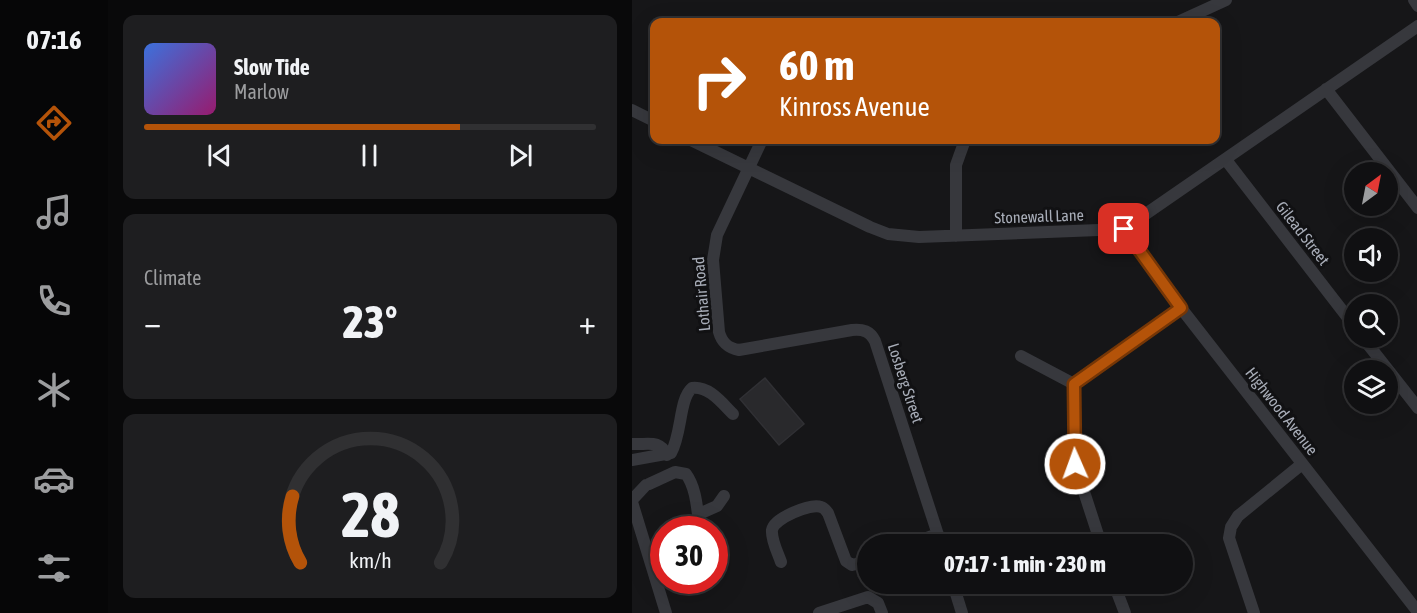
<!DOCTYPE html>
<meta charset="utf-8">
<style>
body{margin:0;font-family:"Asap Condensed",sans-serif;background:#1e1e20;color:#f1f3f6;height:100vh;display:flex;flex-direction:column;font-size:22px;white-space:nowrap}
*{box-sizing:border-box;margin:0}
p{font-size:20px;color:#9c9d9f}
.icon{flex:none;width:33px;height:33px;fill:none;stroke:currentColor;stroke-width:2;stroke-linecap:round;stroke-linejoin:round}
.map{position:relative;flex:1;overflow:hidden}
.side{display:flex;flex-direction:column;gap:15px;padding:15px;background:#09090a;width:524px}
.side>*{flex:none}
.banner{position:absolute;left:18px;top:18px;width:570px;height:126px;border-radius:12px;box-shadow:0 6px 24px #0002,0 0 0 2px #303032;background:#b45309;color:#fff;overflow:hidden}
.needle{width:39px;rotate:32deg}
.tools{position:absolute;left:712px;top:162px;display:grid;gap:12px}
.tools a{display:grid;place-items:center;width:54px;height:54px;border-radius:50%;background:#101012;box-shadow:0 6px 24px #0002,0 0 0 2px #303032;font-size:30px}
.speed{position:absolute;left:18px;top:516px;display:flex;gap:12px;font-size:30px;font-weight:700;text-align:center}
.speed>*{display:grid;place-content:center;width:78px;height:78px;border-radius:50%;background:#101012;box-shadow:0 6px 24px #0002,0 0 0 2px #303032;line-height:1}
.speed .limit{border:9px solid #d22;background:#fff;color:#111}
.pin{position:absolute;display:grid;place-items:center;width:51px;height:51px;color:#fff;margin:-26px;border-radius:12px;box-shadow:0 3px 9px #0006}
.me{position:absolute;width:66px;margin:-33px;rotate:358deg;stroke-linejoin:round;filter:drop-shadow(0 0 4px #0008)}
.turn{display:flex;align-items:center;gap:21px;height:126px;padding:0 30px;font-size:27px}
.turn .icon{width:78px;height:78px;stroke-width:2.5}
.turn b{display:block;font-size:42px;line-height:51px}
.big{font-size:45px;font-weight:800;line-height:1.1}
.side .card{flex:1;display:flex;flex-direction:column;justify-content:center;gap:9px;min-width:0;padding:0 21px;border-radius:12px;background:#1e1e20}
.side .dial{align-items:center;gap:0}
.dial svg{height:156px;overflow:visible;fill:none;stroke:#303032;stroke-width:7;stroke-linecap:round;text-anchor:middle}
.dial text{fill:#f1f3f6;stroke:none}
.song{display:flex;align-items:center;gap:18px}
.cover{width:72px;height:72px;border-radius:9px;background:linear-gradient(135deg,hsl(220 70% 55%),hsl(320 70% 35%))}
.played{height:6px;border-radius:3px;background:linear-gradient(90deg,#b45309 70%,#303032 70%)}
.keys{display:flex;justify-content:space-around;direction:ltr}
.heat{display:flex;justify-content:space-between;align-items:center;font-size:33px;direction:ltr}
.trip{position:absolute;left:225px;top:534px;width:336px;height:60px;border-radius:30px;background:#101012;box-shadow:0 6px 24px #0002,0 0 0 2px #303032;font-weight:800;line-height:60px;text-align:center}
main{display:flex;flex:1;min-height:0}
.menu{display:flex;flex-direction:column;width:108px;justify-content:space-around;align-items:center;background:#060607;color:#9c9d9f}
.menu .icon{width:42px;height:42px}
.menu .on{color:#b45309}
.menu b{font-size:27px;color:#f1f3f6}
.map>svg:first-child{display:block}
.building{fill:#29292c;stroke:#303034;stroke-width:1.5}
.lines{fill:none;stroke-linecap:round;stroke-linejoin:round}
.minor{stroke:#37383d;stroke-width:12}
.route-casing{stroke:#753606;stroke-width:15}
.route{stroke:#b45309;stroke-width:10}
.labels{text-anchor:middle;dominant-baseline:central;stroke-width:6;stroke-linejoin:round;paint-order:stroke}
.street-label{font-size:16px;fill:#a8adb8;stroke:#111113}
</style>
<main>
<nav class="menu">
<b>07:16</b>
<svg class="icon on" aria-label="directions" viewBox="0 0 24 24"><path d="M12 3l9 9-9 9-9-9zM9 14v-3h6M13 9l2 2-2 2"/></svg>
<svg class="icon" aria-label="music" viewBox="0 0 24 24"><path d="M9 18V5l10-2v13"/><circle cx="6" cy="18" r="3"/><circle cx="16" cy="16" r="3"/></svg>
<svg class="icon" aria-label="phone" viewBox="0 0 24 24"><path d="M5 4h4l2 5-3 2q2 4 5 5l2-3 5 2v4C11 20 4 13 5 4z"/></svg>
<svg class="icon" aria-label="climate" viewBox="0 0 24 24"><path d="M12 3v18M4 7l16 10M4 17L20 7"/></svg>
<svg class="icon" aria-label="car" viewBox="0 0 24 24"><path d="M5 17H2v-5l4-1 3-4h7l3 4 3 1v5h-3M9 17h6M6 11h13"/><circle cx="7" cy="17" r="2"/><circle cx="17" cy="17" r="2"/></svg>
<svg class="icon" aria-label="filters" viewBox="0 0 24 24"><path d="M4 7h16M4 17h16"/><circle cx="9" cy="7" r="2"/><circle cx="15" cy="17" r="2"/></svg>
</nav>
<section class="side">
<div class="card">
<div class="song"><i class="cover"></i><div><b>Slow Tide</b><p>Marlow</p></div></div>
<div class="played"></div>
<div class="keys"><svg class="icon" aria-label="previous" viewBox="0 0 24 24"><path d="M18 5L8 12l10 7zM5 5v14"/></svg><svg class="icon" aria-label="pause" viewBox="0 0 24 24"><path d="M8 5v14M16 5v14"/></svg><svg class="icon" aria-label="next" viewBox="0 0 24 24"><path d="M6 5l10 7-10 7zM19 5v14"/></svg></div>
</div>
<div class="card"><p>Climate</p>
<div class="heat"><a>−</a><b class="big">23°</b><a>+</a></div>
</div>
<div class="card dial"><svg viewBox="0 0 100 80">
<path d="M14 69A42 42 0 1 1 86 69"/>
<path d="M14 69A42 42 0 0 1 10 35" stroke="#b45309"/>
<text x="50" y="56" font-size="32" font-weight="700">28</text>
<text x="50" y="72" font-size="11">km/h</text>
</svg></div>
</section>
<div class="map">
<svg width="786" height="613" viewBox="0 0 786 613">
<rect width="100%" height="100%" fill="#161618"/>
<!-- building -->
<path class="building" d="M133 378 172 424 147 445 108 399Z"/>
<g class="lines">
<!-- minor -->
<path class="minor" d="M782 0 786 6
M546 22 594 0
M694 89 786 208
M0 110 22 121
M59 140 238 227 256 234 287 237 492 229 786 26
M130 140 85 235 81 260 87 332C90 343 96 348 107 350L220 330C231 329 238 331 243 341L309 544
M594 160 723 327
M492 229 549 308 786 612
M324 236V165L333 140
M731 338 786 408
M389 356 442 384
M0 444C16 445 27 439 35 455
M0 460 39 453C50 434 47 399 60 388 77 386 89 402 101 414
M17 484 43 472 54 474C65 489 65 511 68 530
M0 500 14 485
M0 502 34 613
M67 514 85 506 92 496
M278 544 306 534
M469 544 443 464 442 384 549 308
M149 562C146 553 139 540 140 530 142 518 179 503 189 507 193 508 194 511 196 513L214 561 220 565 236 561
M321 584 330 613
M482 584 493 613
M187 613 236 597 246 603 250 613
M622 613 597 538 599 527 606 516 670 464"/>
</g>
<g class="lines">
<defs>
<path id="route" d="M443 464 442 384 549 308 492 229"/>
</defs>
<!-- route casing -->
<use href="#route" class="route-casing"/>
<!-- route -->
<use href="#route" class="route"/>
</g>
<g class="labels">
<!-- street labels -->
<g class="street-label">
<text transform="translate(407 216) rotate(-2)">Stonewall Lane</text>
<text transform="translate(671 233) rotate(52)">Gilead Street</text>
<text transform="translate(69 294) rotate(-95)">Lothair Road</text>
<text transform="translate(274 383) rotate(72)">Losberg Street</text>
<text transform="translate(650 411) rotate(52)">Highwood Avenue</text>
</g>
</g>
</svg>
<div class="tools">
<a><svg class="needle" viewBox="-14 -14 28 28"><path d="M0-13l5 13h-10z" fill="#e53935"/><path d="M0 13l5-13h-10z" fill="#9c9d9f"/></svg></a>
<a><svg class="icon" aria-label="sound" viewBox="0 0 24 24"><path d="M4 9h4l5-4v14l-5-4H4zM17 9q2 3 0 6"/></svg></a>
<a><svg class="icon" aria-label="search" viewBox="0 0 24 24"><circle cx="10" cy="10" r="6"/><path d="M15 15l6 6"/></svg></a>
<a><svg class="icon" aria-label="layers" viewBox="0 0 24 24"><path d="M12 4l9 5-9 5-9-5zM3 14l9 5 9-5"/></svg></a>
</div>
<div class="speed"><div class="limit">30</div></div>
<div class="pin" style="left:492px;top:229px;background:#d93025"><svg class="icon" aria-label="arrive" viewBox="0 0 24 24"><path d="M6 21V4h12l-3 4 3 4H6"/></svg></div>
<svg class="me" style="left:443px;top:464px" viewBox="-20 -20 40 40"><circle r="17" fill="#b45309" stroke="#fff" stroke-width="3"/><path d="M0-11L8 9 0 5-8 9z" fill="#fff"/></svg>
<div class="trip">07:17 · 1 min · 230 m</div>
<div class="banner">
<div class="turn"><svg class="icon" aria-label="right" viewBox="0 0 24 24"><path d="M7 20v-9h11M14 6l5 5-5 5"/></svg><div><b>60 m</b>Kinross Avenue</div></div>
</div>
</div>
</main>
